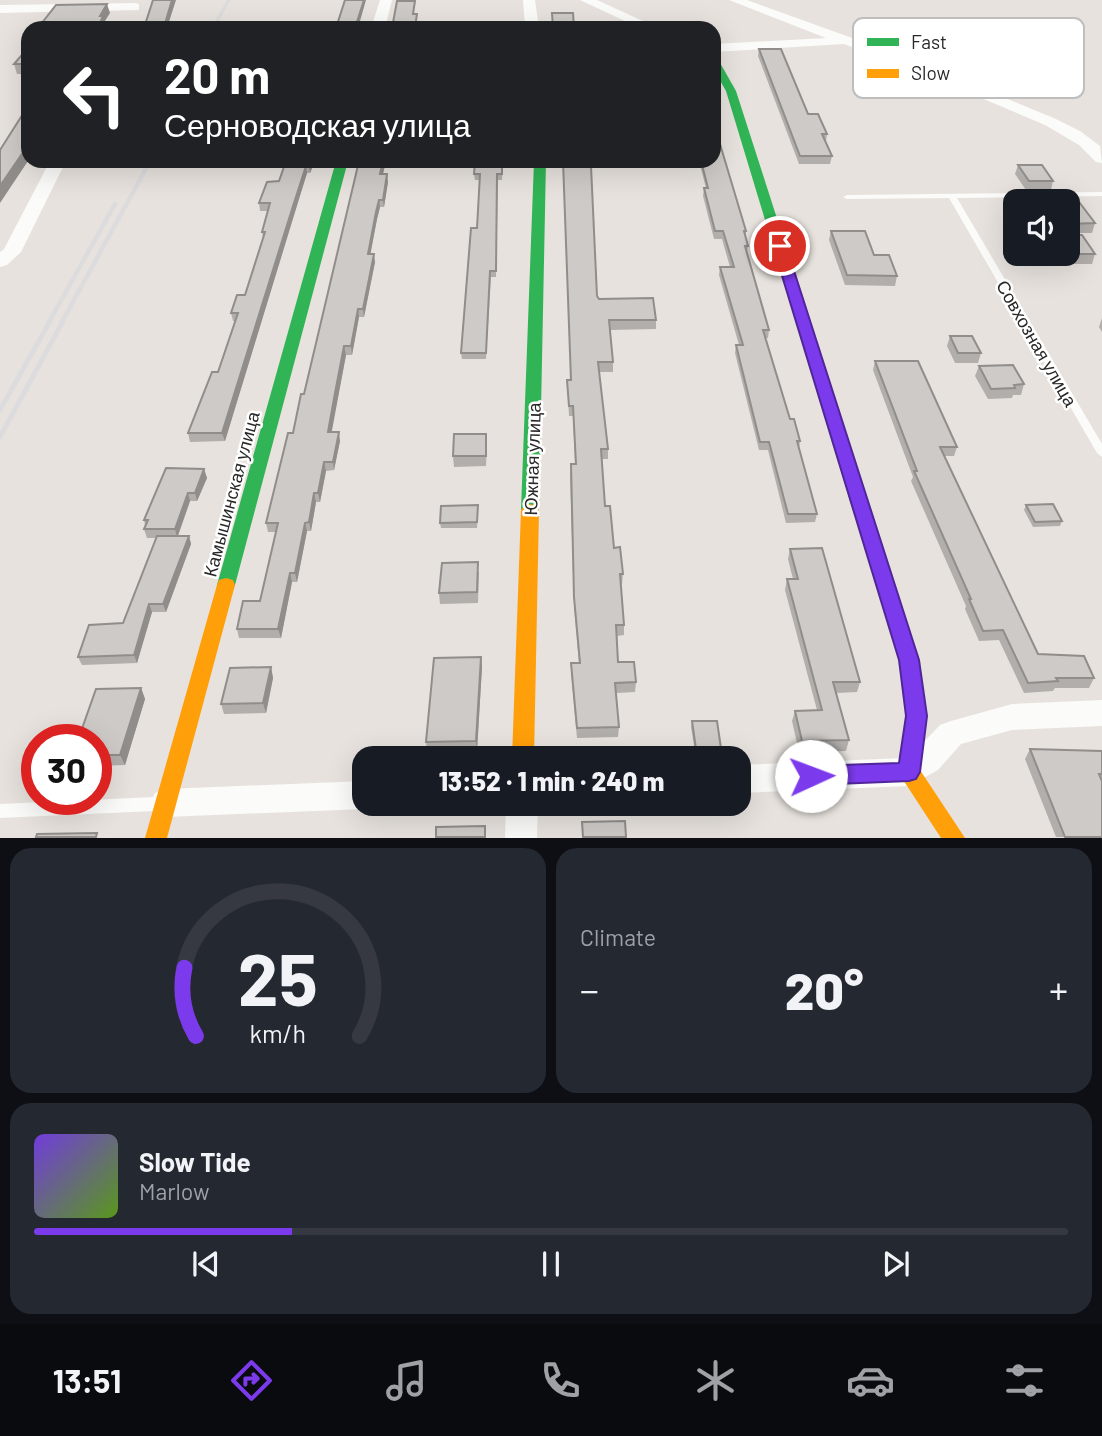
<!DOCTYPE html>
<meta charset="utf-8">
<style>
body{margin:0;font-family:Barlow,sans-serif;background:#242831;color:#f1f3f6;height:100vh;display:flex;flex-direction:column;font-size:26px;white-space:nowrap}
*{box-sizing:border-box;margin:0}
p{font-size:23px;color:#9ea1a6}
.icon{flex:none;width:38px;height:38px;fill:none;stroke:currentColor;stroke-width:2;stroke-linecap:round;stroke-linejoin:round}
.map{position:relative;height:838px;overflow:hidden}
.details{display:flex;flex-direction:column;gap:10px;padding:10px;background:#0d0f14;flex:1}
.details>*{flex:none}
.hud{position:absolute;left:21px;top:21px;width:700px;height:147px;border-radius:21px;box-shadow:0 7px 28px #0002;background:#202124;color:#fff;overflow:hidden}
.buttons{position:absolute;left:1003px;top:189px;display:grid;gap:14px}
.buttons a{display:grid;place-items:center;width:77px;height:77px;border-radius:14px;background:#171b24;box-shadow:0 7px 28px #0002;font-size:35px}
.speed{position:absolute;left:21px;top:724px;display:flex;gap:14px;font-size:35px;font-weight:700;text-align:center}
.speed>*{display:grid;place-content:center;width:91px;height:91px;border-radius:50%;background:#171b24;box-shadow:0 7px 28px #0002;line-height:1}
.speed .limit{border:10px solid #d22;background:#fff;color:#111}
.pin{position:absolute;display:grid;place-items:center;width:60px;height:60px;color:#fff;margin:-30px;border:4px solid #fff;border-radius:50%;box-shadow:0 2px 7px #0007}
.me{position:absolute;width:77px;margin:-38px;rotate:88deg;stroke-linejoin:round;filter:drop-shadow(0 0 5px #0008)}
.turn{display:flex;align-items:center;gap:24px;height:147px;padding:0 28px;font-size:32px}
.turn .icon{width:91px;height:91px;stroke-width:2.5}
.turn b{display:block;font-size:49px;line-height:60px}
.big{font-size:52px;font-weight:800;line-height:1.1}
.details .tile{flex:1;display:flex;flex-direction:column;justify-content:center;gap:10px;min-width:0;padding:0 24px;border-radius:21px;background:#242831}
.details .dial{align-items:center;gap:0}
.dial svg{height:182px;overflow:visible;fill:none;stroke:#363941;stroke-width:7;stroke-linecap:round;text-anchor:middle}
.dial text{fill:#f1f3f6;stroke:none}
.song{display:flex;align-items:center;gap:21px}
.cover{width:84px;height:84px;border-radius:10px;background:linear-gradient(135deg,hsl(260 70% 55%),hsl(90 70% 35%))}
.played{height:7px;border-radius:4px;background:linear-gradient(90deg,#7c3aed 25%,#363941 25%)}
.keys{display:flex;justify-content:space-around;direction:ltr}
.heat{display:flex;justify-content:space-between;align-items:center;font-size:38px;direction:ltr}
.details .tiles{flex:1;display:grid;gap:10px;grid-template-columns:1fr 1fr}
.tile:last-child{grid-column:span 2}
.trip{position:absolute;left:352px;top:746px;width:399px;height:70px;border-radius:21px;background:#171b24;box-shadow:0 7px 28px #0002;font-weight:800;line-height:70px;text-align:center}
.tab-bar{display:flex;height:112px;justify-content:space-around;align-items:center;background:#090b0e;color:#9ea1a6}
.tab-bar .icon{width:49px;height:49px}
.tab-bar .active{color:#7c3aed}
.tab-bar b{font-size:32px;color:#f1f3f6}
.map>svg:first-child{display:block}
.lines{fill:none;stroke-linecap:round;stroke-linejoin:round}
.lane{fill:#fbfbfa;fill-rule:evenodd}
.street{fill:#fbfbfa;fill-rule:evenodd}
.fast{fill:#30b455;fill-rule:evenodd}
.slow{fill:#ff9f0a;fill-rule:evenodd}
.rail-far2{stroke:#dcdcde;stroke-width:3.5}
.rail-far1{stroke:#dcdcde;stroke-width:4.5}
.rail{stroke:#dcdcde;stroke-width:5}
.wall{fill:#b1aeab}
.shaded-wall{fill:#908d8b}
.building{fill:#cecac7;stroke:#908d8b;stroke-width:2}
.route{fill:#7c3aed;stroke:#51269a;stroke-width:2}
.labels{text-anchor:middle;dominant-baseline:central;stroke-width:5;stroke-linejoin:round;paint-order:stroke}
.street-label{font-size:18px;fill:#282828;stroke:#fff}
.key{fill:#fff;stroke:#bebebe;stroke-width:2}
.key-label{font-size:19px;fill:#282828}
</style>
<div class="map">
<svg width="1102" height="838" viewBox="0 0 1102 838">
<rect width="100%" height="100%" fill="#e7e2dd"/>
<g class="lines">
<!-- lane -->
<path class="lane" d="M1102 192V196L957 198 1102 444V457L1097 453 949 198 847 199 843 197 847 195Z
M155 797 160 799 162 804 160 809 155 811 0 818V804Z"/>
<!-- street -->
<path class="street" d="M380 0H392L385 28H371Z
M523 0H535L539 28H525Z
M580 0H597L658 28H640Z
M729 0H747L916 61 1056 119 1080 131 1100 146 1102 163 1096 162 1079 145 1045 125 941 81 844 44 714 52V44L826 38Z
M134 3 139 4V10L0 13V5Z
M50 161H66L21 252 7 265 0 267V252L4 249Z
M1102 700V726L1012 730 961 744 938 770 909 786 738 793V765L904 758 916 750 940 725 951 721 1012 704Z
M364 781V803H376L364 809 166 817 155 813 150 803 155 793 166 789Z
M506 803H538L537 838H505Z"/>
<!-- fast -->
<path class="fast" d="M714 58 719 61 736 91 872 514 869 518H857L854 514 726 91 714 70Z
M336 161H348L235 585 233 590 226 592 219 590 217 585Z
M534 161H546L539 510 536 514H524L521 510Z"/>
<!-- slow -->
<path class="slow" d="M530 504 536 506 539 510 534 758H512L521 510 524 506Z
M863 508 869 510 872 514 919 660 927 717 920 770 965 838H941L898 772 907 717 899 660 854 514 857 510Z
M226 578 233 580 235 585 167 838H145L217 585 219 580Z"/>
<!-- rail-far2 -->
<path class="rail-far2" d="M213 28 229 0"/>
<!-- rail-far1 -->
<path class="rail-far1" d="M49 322 115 204
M62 322 150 161"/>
<!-- rail -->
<path class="rail" d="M0 410 50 321
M0 437 63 321"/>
</g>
<!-- wall -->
<path class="wall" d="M28 48V74H17L14 64Z
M759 49 808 114 827 134 826 141H825L832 156 830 164H799L758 56Z
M286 161H315L310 173H307L294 214 225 441 190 442 188 433 218 372 235 321H233L231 313 245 295 263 238 262 232 268 211H260L259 203 279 181Z
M386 161 383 174 388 182 384 207H380L377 219 370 254 375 262 364 317H359L352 355H346L331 432 340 441 334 470 326 471 320 502H316L311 531H307L297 582H292L281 638H239L237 629 260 601 276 532H268L266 523 304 394Z
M503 161 502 180H498L496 277H491L486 359H462L461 353 477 228 480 180H475L474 174Z
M699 161H714L746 231V237L748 246 747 253 769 330 768 338H765L790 419 800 441 799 448 817 514 815 522 786 523 768 450H759L735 353 736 345H739L719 275 720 267H730L722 239H714L703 196 704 188H706Z
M1018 165 1053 181 1051 190H1026L1015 174Z
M1036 190 1064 194 1095 223 1092 233H1068V201H1034L1033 200Z
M831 231 874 255 897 276 895 286 845 285 829 240Z
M1041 254H1095L1092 264H1048Z
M597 296 599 299 656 320V329L610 330 613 362V372H599L608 449V459H601L605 506 614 548 623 574 622 584H620L624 625V635L617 636 618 662 636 682 635 692 616 693 619 727 618 737 577 738 571 673V663H579L574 607 570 474 575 464 573 416H569L567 380H571Z
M1102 318V332L1099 327Z
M950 336 981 353 978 363H955L947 346Z
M875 361 957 447 954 456H945L1038 654 1094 678 1089 688H1055L1053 691 1024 693 999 640 979 641 965 609 966 606 911 481 913 477 873 370Z
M979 366 1024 384 1021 395H1013L1012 398 988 399 975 376Z
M487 444 486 466 454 467 453 456Z
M204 469 207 478 197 501H190L178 536H189L191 544 166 612H152L137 663 82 665 78 657 123 623 157 538H147L144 529 145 525 144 520Z
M1026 505 1062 521 1060 526 1033 527 1024 510Z
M478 511 477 528H441L440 523Z
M790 549 860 682 857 692 836 693 849 740 846 751 799 752 792 721 795 711 817 710 785 590 787 579H793L788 559Z
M479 572 478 603 440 604 439 593Z
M481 657 482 667 477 751 427 752 426 742Z
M271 667 273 678 266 713 224 714 221 704Z
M141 688 145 699 125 765 96 766V740Z
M692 721 722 755V758H696L691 727Z
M1030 749 1102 751V837H1056L1025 759Z"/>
<!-- shaded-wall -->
<path class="shaded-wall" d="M172 0H176L167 28H164Z
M364 0H366L358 28H355Z
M107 4 110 13 105 21 106 25 104 28H98L100 16Z
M28 145V161L0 203V186Z
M311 161H315L310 173 309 166Z
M383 161H386L381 182 380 174Z
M306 166 307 173 225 441 222 433Z
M387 174 388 182 384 207 383 200Z
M379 200 380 207 377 219 369 262 368 254 376 212Z
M374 254 375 262 364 317 363 309Z
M358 309 359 317 352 355 351 346Z
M344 346 346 355 330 441 328 432Z
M339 432 340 441 334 470 333 462Z
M324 462 326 471 320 502 318 493Z
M204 469 207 478 197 501 195 493Z
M188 493 190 501 177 538 175 529Z
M314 493 316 502 311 531 309 522Z
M305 523 307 531 297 582 295 573Z
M189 536 191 544 166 612 163 604Z
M290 573 292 582 281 638 278 629Z
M149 604 152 612 137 663 134 655Z
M481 657 482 667 477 751 476 741Z
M271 667 273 678 266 713 263 703Z
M141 688 145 699 125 765 120 755Z"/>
<!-- building -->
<path class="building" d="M153 0H172L164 27 144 28Z
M345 0H364L355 28H336Z
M397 1H415L413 14H417L415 27H421L420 28H392Z
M107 4 100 16H103L98 28H38L56 5Z
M552 13H573L574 28H553Z
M28 48V64H14Z
M759 49H781L808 114H818L827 134H822L832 156H800Z
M28 106V145L0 186V150Z
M717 134 746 231H744L748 246H745L769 330H763L790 419H794L800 441H797L817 514H788L769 442H760L736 345H743L720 267H734L723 231H715L704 188H708L701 161H714V135Z
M286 161H311L309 166H306L293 206 222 433H188L212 372H218L238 313H231L237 295H245L265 232H262L270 203H259L267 182 279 181Z
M359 161H383L380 174H387L383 200H379L376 212 368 254H374L363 309H358L351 346H344L335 393 328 432H339L333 462H324L318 493H314L309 522 305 523 295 573H290L278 629H237L243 601H260L278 523H266L288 433H293L301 394H304Z
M475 161H502V174H497L496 271H490L486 353H461L471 228H477L480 174H474Z
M563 161H583V166H591L597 296 599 299 653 298 656 320H609L613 362H598L608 449H601L605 506H610L614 548 620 547 623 574H620L624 625H616L618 662H634L636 682 615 683 619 727 577 728 571 663H580L574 597 571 464H576L573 406H569L567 380H571Z
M1018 165H1042L1053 181H1029Z
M1036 190H1060L1064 194H1073L1095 223 1068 224V201H1044Z
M831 231H865L874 255H889L897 276 847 275Z
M1068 235H1082L1095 254H1051H1068Z
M950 336H972L981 353H958Z
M875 361H918L957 447H940L1038 654 1084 656 1094 678H1056L1058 681 1028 683 1003 630 983 631 969 599H971L914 471H917Z
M1013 365 1024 384 1014 385 1015 388 991 389 979 366Z
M454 434H486V456H453Z
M166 468 204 469 195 493H188L175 529H144L148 520H144Z
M1053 504 1062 521 1035 522 1026 505Z
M478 505 477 522 440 523 441 506Z
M157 536H189L163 604H149L134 655 78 657 89 625 123 623Z
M822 548 860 682H833L849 740 802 741 795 711 822 710 787 579H798L790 549Z
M478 562 477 592 439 593 442 563Z
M481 657 476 741 426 742 434 658Z
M271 667 263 703 221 704 230 668Z
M141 688 120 755H96V740H78L96 689Z
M692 721H717L722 755 697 756Z
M1030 749 1102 751V774H1099L1102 781V837H1065Z
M625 821 626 837H583L582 822Z
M485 826V837H436V827Z
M97 833 96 837H36L37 834Z"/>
<!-- route -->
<path class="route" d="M780 242 786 246 919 660 927 716 920 772 916 779 909 781 811 785 804 783 800 776 804 769 811 766 899 763 906 716 899 660 773 246Z"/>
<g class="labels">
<!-- street labels -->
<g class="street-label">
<text transform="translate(1037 343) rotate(60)">Совхозная улица</text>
<text transform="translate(532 459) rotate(-88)">Южная улица</text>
<text transform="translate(231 494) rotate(-75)">Камышинская улица</text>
</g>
</g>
<!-- legend -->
<rect x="853" y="18" width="231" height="80" rx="10" class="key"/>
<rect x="867" y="38" width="32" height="8" fill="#30b455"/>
<rect x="867" y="69" width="32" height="9" fill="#ff9f0a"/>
<g class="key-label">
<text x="911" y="49">Fast</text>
<text x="911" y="80">Slow</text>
</g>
</svg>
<div class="buttons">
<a><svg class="icon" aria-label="sound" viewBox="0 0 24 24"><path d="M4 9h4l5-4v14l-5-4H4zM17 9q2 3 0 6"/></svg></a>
</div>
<div class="speed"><div class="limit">30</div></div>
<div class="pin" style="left:780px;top:246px;background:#d93025"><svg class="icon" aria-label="arrive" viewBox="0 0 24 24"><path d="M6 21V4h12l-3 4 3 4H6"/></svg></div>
<svg class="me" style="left:811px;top:776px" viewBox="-20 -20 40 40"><circle r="19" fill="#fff"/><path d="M0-13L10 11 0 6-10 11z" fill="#7c3aed"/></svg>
<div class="trip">13:52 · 1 min · 240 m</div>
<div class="hud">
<div class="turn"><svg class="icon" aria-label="left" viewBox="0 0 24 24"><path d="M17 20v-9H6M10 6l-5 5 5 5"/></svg><div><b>20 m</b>Серноводская улица</div></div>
</div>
</div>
<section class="details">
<div class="tiles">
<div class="tile dial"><svg viewBox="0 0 100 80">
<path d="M14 69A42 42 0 1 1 86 69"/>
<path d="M14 69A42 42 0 0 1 9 39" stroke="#7c3aed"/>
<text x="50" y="56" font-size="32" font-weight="700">25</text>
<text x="50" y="72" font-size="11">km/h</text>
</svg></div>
<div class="tile"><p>Climate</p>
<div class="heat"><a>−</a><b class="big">20°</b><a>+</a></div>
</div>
<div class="tile">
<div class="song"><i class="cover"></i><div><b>Slow Tide</b><p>Marlow</p></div></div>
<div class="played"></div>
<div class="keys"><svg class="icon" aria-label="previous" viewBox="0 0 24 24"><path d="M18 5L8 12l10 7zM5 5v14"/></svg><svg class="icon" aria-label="pause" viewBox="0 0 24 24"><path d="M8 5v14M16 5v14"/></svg><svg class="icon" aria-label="next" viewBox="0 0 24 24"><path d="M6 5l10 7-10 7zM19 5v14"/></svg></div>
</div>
</div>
</section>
<nav class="tab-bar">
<b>13:51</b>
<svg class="icon active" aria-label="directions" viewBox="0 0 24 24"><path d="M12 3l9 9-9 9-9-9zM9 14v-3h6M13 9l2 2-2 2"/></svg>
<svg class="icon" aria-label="music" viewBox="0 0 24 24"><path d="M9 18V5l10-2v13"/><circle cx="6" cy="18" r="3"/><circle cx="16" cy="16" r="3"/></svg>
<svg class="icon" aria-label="phone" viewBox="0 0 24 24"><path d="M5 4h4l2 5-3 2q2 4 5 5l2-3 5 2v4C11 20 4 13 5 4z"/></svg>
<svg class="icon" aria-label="climate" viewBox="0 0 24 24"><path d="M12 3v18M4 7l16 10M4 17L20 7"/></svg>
<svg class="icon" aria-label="car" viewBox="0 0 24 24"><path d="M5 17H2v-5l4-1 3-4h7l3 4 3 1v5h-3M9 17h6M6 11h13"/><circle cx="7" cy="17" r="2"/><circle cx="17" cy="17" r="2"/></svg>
<svg class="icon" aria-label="filters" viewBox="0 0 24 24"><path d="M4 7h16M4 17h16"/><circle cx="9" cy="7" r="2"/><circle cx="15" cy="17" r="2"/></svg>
</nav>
